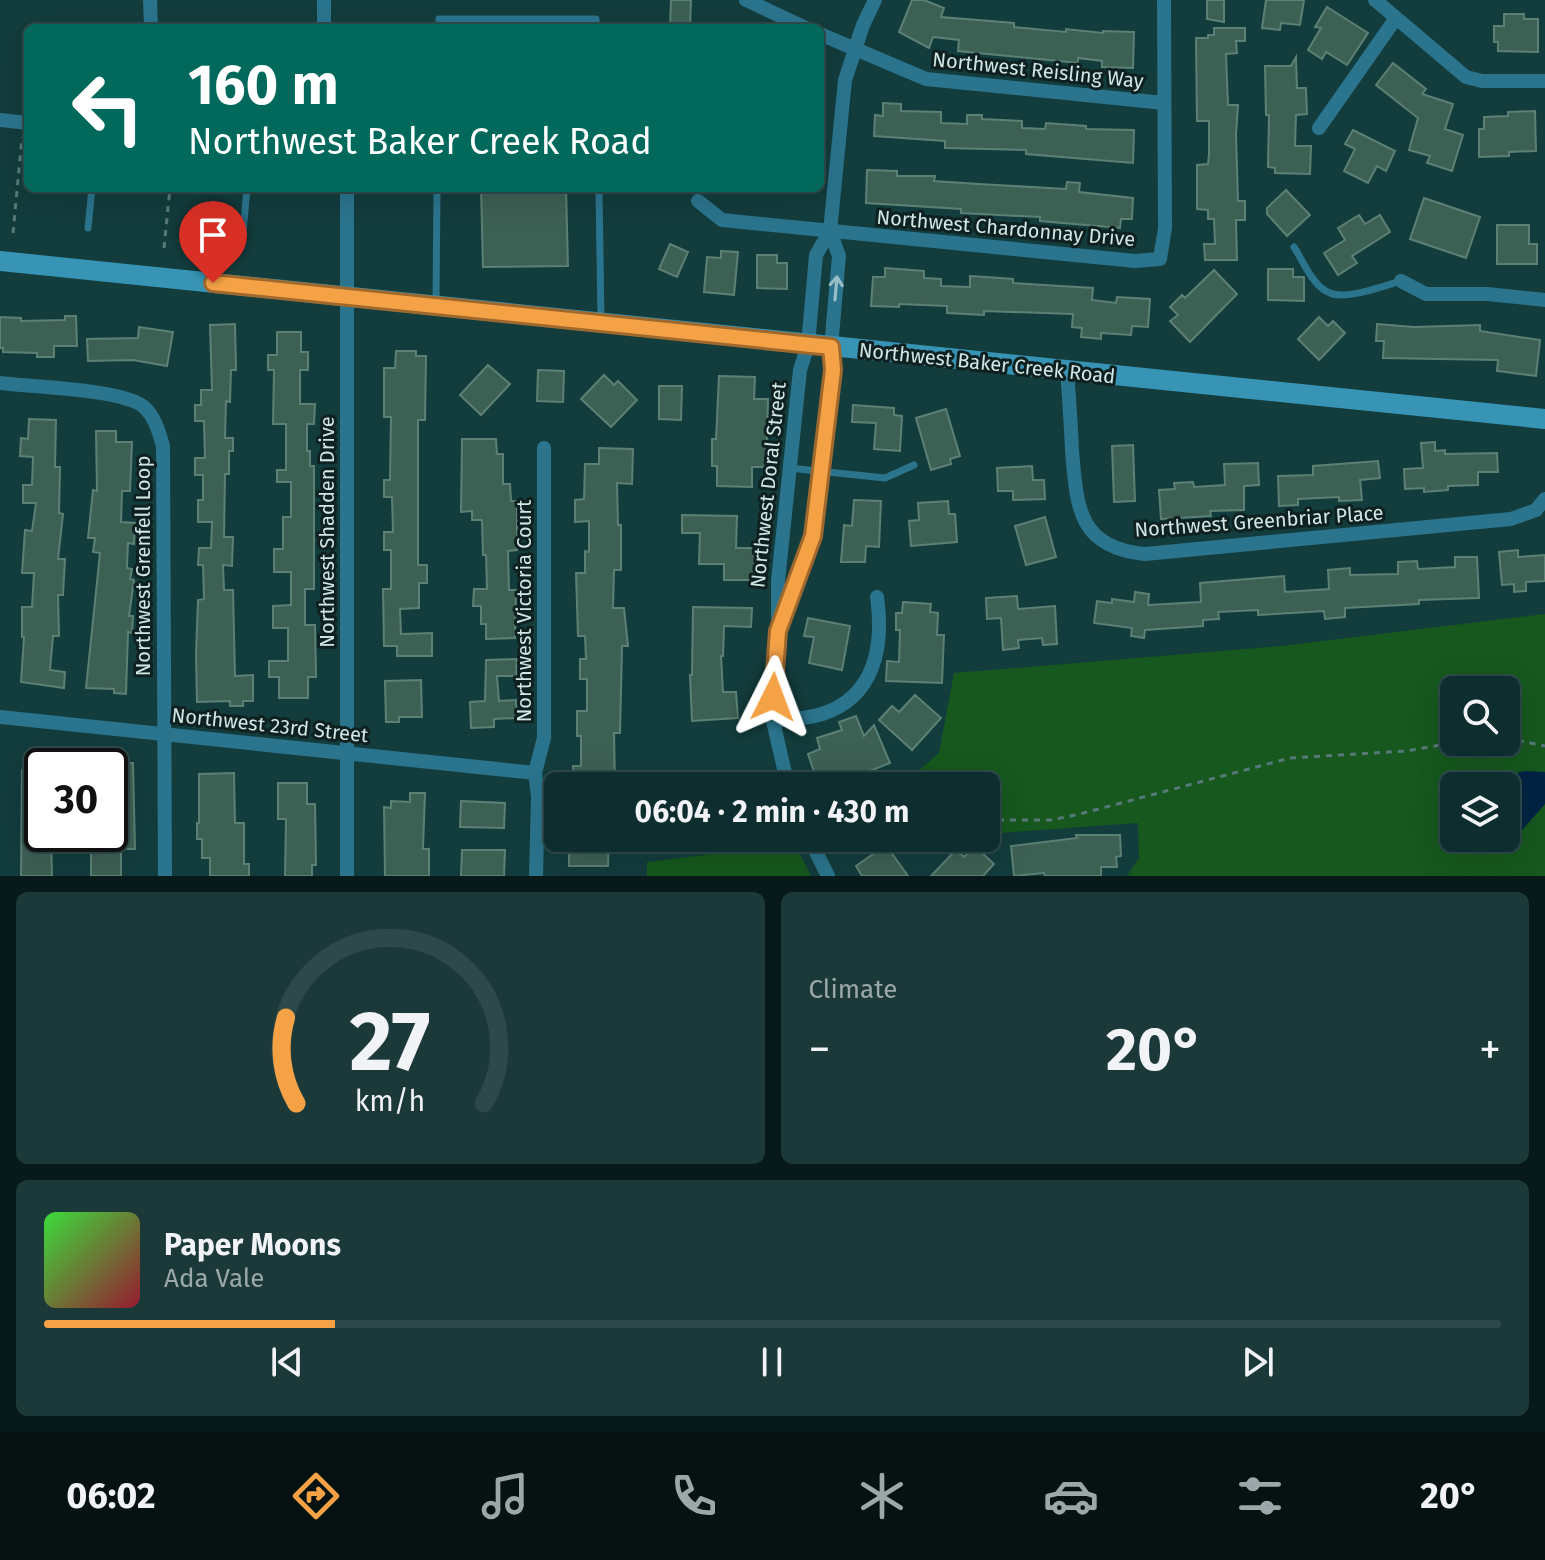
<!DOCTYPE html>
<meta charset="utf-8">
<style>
body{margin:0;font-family:"Fira Sans",sans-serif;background:#1c393a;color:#f1f3f6;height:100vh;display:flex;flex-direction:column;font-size:30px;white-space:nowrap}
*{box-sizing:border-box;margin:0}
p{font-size:26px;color:#9ba8aa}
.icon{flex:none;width:44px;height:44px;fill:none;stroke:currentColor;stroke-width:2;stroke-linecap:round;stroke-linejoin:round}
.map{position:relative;height:876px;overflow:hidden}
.panel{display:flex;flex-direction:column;gap:16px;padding:16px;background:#081919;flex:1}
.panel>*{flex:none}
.top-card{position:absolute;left:24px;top:24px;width:800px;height:168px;border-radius:12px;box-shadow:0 8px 32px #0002,0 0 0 2px #2e494a;background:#00695c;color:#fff;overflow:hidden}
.buttons{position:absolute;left:1440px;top:676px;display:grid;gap:16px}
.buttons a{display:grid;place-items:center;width:80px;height:80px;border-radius:12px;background:#0e2d2e;box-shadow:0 8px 32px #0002,0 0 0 2px #2e494a;font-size:40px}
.speed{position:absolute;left:24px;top:748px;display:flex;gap:16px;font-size:40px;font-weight:700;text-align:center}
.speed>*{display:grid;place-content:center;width:104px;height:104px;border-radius:50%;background:#0e2d2e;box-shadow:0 8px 32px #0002,0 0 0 2px #2e494a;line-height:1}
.speed .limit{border:4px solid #111;border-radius:12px;background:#fff;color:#111}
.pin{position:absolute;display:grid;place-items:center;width:68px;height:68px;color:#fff;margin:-82px -34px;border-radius:50% 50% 50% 0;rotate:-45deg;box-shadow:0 0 8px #0007}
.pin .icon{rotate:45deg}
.me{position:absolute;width:88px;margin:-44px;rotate:3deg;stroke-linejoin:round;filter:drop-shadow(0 0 6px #0008)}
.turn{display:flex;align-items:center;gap:28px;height:168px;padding:0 32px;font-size:36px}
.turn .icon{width:104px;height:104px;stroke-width:2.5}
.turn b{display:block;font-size:56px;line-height:68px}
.big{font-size:60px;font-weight:700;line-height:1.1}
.panel .tile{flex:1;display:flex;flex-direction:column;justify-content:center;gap:12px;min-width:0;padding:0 28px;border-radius:12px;background:#1c393a}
.panel .dial{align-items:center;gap:0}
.dial svg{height:208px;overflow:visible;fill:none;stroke:#2e494a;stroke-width:7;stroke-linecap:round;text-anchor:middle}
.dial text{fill:#f1f3f6;stroke:none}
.song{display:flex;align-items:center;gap:24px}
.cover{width:96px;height:96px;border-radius:12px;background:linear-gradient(135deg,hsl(120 70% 55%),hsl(350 70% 35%))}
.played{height:8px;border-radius:4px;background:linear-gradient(90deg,#f5a246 20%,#2e494a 20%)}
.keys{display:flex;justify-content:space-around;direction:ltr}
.heat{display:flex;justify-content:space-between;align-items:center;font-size:44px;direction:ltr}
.panel .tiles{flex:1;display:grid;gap:16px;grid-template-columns:1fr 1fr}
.tile:last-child{grid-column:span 2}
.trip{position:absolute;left:544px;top:772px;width:456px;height:80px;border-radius:12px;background:#0e2d2e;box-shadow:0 8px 32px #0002,0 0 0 2px #2e494a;font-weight:700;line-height:80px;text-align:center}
.dock{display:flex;height:128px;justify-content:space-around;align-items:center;background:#061212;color:#9ba8aa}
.dock .icon{width:56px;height:56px}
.dock .current{color:#f5a246}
.dock b{font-size:36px;color:#f1f3f6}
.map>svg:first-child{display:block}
.green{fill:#16581e;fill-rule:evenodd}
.water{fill:#012343}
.building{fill:#3d6054;stroke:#5c8074;stroke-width:2}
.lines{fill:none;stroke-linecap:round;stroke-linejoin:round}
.path{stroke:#58797a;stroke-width:3;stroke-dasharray:6 6;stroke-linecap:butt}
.service{stroke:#2b748d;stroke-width:7}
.minor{stroke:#2b748d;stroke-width:14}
.secondary{stroke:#3794b4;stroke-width:20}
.oneway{stroke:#97bec7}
.route-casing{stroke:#9f692e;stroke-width:20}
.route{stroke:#f5a246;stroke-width:14}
.labels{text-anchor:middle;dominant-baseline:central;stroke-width:6;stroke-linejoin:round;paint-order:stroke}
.street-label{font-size:20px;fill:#d1e6e6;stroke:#0f2020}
</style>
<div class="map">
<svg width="1545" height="876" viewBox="0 0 1545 876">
<rect width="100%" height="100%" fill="#133c3d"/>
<!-- green -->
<path class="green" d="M1545 614V876H1127L1139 858 1138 823 986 834V786H884L910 778 939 753 954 673 1281 646ZM1454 690H1506V742H1454ZM1454 786H1506V838H1454Z
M752 838H792L811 876H647V862L752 849Z
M833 838H951L839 852Z"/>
<!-- water -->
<path class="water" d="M1525 771 1545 772V804L1517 836 1492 849 1483 846 1479 838H1506V809L1516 797 1514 778 1519 772Z"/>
<!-- building -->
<path class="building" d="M671 0H691L690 28H670Z
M912 0H924L944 8 941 17 1014 23V27L1066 32V29L1103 33V31L1134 32 1133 68 1102 67V61L1078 58V63L958 51 959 40 933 37 929 48 899 32Z
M1207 0H1224V22L1207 19Z
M1266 0H1304L1300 25 1281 23 1280 30 1262 28Z
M1327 7 1368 33 1347 65 1326 52 1322 59 1308 50 1321 28 1315 27Z
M1504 14H1524V19H1538V52L1498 51V42H1494V26H1504Z
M1214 28H1245V41H1236L1237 53 1226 54 1228 105H1238L1236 135 1238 201H1245V220H1236L1237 260H1205L1204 244H1215L1214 219H1208V210L1197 209V165L1208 164 1209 154V121H1197L1196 38H1208V35H1214Z
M1296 57 1297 88H1306L1307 114 1296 115 1295 146H1311L1310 174 1275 173V168L1268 167 1269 115H1266L1265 66H1291Z
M1393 63 1426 89 1422 94 1453 104 1445 129 1463 135 1452 171 1427 163 1430 156 1409 150 1418 118 1376 85Z
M883 103 901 104V111L941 112V123L967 124V115H982V119L1022 121V128L1045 129 1046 123 1086 126V129L1134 130 1133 163 1026 154V150L945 148V141L874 136 875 115 883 116Z
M1535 111 1536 151 1509 152V156L1479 157V129H1484V117L1508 116V112Z
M1353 130 1395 151 1386 171 1377 166 1368 183 1344 171 1355 149 1345 144Z
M867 170 897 171V176H935L934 181 979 184 1066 189 1067 182 1080 183 1079 192 1133 198 1132 219H1121L1120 228 1040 221V217L961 213V209L866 203Z
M481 188H566L568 266 483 267Z
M1286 190 1310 215 1287 236 1267 214V208Z
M1424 198 1480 217 1466 258 1410 239Z
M1359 215 1365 224 1380 215 1390 232 1352 256 1357 263 1338 275 1324 253 1345 240 1338 228Z
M1497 225H1529V244H1537V264H1497Z
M670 244 688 252 677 277 659 269Z
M721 251 738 252 734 295 704 292 707 257 721 258Z
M757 255H777V263H787V289L757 288Z
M885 268 924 271V278L941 279V286L970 287V276L986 277 1013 279V283L1093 288 1092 300 1116 303 1117 297 1150 299 1148 327 1132 326 1131 335 1101 333V339L1081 337 1082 328 1072 327 1073 314 984 311V315L947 313V306L899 304V307L871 306 873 277H885Z
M1268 269H1293V277H1304V301L1268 300Z
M1214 270 1237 294 1190 342 1170 321 1178 315 1170 307 1182 295 1185 298Z
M65 316H76L77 346H54V357H37V353L3 352V348H0V317L21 318V321L65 320Z
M1319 317 1328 326 1333 321 1345 333 1319 360 1298 339Z
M235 324 236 370H231L230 402 226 401 225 438H233V451H229V474H225L224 537H233L232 566 223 565 224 590H233L235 676 253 675V701H243V706H230V701L197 702 196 654 198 600 204 599 203 565H198L199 548H211L212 522H198V500H203V475H195V458H205L204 421H195V405H201V390H212L210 325Z
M1377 324 1414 327 1480 325V331L1540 340 1536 376 1497 371 1498 360 1383 358 1384 341H1376Z
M139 327 173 332 167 366 133 360 88 361 87 339 138 338Z
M277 332H301V352H308V370H300V404H315L314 424H307V451H310V466H314V589H305V625H315L316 677H308V698H279V677H269V661H288V628H273V606L291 605V572H274V549H283V517H291V482H277V470H286V424H273L274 370H268V355H277Z
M396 351H416V356H426L425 420H418V565H427V583H419V608L400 609 401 634 432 633V656H397V646H384L383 589H391V550H384V532H393L392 497H384V480H390L391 417H384V368H395Z
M488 365 510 384 481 415 460 395Z
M538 370 564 371 563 402 537 401Z
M604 375 614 385 618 381 637 400 611 427 581 399Z
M719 376 755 377 754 399H768L766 467H752V487L717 486V466H712V439H716Z
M659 386H682L681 420 659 419Z
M853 405 894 408V415L902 416 900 451 874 449 876 423 852 422Z
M946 409 960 456 950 459 951 464 931 470 916 418Z
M29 419 56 420 55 467H60L59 513 63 514 58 559H65L63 595H58L59 636H53L50 670 65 672 64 688 21 682 24 637H22V607H32L34 573H22L25 530 32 531 36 503H23V485H32L33 457 20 456 21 438 28 439Z
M96 431H116V442H132L130 491H122L121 522 135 523 134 544 128 543 127 568 132 569 130 579 134 580 129 616H133L132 633 128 632 126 694 114 693V689L86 688 100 553 93 552 95 538H88L93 490 97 491Z
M462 439H496L497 454H503V484H510L511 501H517V550L508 551 509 590H516L515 638 486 639V624H481V606H473L474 589H487L486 555H483L482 520H472V511L461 512Z
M1435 442V451L1445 450V454L1497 453 1498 472H1478V485L1448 486V490L1424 492V488L1405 489 1404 469 1423 468 1421 443Z
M1133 445 1135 501 1114 502 1112 446Z
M599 448 633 449 632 484 617 483 618 525H621V570H614L613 608H624L628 646H622L620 733H614L615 786H587V782H573V766H581V736H577V711H587V679H580V659H586L585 636H578L576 573H585V551L589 552V521L575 522V500L584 499 585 464H599Z
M1378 461 1380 478 1360 480 1362 500 1339 501V497L1298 499V505L1279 506 1278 476 1313 475V466Z
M1258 463 1259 485 1244 486V510L1210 511 1211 516 1161 519 1159 490 1175 489 1174 483 1193 482 1194 487 1225 485 1224 464Z
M1032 466 1033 480H1044L1045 499 1013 500V491H998L997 468Z
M854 500 881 501 879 547 866 546 865 562H841L844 525 852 526Z
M948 501 949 514H955L957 542 911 546 909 521 919 520 918 503Z
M682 515 737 516 736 548H760L759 580H724V564H699L700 533H682Z
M1045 517 1056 557 1026 565 1015 526Z
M1518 550V557L1545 555V581L1526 582V591L1514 592V584L1502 585 1499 552Z
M1455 557H1477L1479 598 1419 600V604L1345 608V617L1325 619 1324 611 1258 615V610L1218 612 1219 619 1203 620V626L1145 630 1144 638 1131 636 1132 628 1094 623 1097 601 1112 603V599L1134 602 1135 592 1149 594 1148 605 1201 602 1200 583 1284 576 1285 592 1329 589 1328 570 1350 568V575L1398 574V562L1417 561 1418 569 1455 567Z
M1017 596 1018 609 1055 606 1057 644 1043 645 1042 638 1018 640 1019 648 1003 650 1001 618 987 619 986 598Z
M903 602 931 604 930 612 938 613 937 635H944L942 683 886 681 887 661 899 662 900 630H896V613H902Z
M693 607 752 608 751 627 724 626 723 656H721L723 692H736L738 718 692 721 690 675H692Z
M808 618 850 626 842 670 809 663 814 637 804 636Z
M517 659 516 676H497L499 701 516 700 517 718 494 719V727L471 728 470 702 485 701 486 660Z
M421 680 422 717H399V722H386L385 681Z
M915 695 941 718 912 750 879 720 892 706 899 712Z
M856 716 864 736 874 725 890 763 860 775 859 772 831 782 829 777 817 781 808 754 820 749 817 738 842 730 839 722Z
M110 763H133L135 849H121V876H91V834H110Z
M22 770H42V834H51L52 876H21Z
M234 773 235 823H244V864H249V876H210V858H202V839H197V823H199V774Z
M278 783H307V804H315L316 865H312V876H285L286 819H278Z
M410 793H425L423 849H429V876H385L384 807 391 808V801L410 802Z
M461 801 505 803 504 828 460 827Z
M1076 835H1120L1121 856 1116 857 1117 867H1101V876H1045L1044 873 1014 876 1011 846 1077 838Z
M569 838H609L608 866H569Z
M886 845 908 876H862L856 866Z
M975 846 994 864 983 876H931L956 850 964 857Z
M462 850H505L504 876H461Z"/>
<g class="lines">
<!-- path -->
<path class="path" d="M13 233 22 137
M164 248 170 188
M1506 738 1545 746
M986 820H1050L1076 815 1290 758 1406 751 1459 742"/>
<!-- service -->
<path class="service" d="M439 28V19H596V28
M599 188 601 322
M88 228 92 188
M242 244 247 188
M1294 247C1303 261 1313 287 1330 293 1346 300 1384 286 1401 281
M436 304 437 188
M789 468 885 478 914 465"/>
<!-- minor -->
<path class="minor" d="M150 0 151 28
M324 0V28
M746 0 806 28
M1375 0 1466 77 1482 81H1545
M820 34 926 79 1164 103
M0 120 28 123
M1319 128 1396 18
M698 201 722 220 1135 261 1160 259 1165 228 1164 0
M1401 281 1426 294H1487L1545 300
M1067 370C1069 397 1071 424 1072 451 1077 506 1077 547 1145 554L1511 519 1536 510 1545 499
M0 383C31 387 123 389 144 407 155 417 159 432 163 446L165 876
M780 627 813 536 820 495 833 370 831 347 839 256 830 231
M0 717 535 773
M773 721C788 719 807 719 822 714 875 697 884 646 877 597
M788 786 773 721V674L778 631V581L800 370 808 345 816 255 830 231 845 80 863 25 875 0
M809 838 828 876
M347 876V188
M536 876 538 796 535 773 544 738V448"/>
<!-- secondary -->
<path class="secondary" d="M0 261 1545 419"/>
</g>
<!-- one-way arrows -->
<defs><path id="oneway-shaft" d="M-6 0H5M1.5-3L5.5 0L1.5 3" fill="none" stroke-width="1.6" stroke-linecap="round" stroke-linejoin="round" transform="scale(2)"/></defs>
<use class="oneway" href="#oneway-shaft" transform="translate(836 288) rotate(-85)"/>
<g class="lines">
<defs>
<path id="route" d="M213 283 831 347 833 370 813 536 778 631 773 697"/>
</defs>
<!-- route casing -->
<use href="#route" class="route-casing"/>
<!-- route -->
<use href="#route" class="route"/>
</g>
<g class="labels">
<!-- street labels -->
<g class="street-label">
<text transform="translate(1038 70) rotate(6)">Northwest Reisling Way</text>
<text transform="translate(1006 228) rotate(5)">Northwest Chardonnay Drive</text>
<text transform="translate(987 363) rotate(6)">Northwest Baker Creek Road</text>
<text transform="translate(768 485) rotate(-84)">Northwest Doral Street</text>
<text transform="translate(1259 521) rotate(-4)">Northwest Greenbriar Place</text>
<text transform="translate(327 532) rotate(-90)">Northwest Shadden Drive</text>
<text transform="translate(143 566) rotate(-90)">Northwest Grenfell Loop</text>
<text transform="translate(524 611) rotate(-90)">Northwest Victoria Court</text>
<text transform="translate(270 725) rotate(6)">Northwest 23rd Street</text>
</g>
</g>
</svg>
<div class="buttons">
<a><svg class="icon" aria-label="search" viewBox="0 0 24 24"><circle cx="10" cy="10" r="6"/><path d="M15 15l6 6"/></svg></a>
<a><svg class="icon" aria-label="layers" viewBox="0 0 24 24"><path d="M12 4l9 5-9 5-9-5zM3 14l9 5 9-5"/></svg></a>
</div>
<div class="speed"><div class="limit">30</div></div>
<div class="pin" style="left:213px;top:283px;background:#d93025"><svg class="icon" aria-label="arrive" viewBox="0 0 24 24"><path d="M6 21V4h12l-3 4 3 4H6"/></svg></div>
<svg class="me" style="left:773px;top:697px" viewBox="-20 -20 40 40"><path d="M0-17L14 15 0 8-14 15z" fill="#f5a246" stroke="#fff" stroke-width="4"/></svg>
<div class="trip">06:04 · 2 min · 430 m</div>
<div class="top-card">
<div class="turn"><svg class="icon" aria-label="left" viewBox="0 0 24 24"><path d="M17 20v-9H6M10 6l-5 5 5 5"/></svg><div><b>160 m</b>Northwest Baker Creek Road</div></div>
</div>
</div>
<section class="panel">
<div class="tiles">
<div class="tile dial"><svg viewBox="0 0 100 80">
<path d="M14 69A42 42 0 1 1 86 69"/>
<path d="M14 69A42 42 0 0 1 10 36" stroke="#f5a246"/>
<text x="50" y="56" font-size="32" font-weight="700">27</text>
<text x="50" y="72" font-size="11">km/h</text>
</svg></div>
<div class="tile"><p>Climate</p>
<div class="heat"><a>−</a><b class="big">20°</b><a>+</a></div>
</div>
<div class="tile">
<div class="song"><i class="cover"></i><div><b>Paper Moons</b><p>Ada Vale</p></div></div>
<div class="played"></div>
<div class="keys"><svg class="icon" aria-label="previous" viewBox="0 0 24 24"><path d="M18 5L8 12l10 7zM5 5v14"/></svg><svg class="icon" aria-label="pause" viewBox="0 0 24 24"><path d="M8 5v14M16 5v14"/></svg><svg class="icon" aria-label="next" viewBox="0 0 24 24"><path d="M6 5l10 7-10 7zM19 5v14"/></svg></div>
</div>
</div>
</section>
<nav class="dock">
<b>06:02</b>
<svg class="icon current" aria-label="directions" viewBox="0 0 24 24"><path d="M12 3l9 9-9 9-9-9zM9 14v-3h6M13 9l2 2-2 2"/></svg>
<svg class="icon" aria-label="music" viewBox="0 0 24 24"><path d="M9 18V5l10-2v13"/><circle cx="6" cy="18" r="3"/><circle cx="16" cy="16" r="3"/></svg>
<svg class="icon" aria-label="phone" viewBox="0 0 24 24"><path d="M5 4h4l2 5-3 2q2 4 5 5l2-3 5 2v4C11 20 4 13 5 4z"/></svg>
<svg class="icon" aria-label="climate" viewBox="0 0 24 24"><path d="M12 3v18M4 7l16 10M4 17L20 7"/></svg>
<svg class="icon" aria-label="car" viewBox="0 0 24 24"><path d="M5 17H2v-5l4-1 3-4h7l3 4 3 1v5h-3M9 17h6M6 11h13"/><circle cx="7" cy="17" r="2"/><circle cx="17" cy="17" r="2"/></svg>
<svg class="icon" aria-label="filters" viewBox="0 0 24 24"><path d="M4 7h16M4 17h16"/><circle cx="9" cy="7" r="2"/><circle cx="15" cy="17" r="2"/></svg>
<b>20°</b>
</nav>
